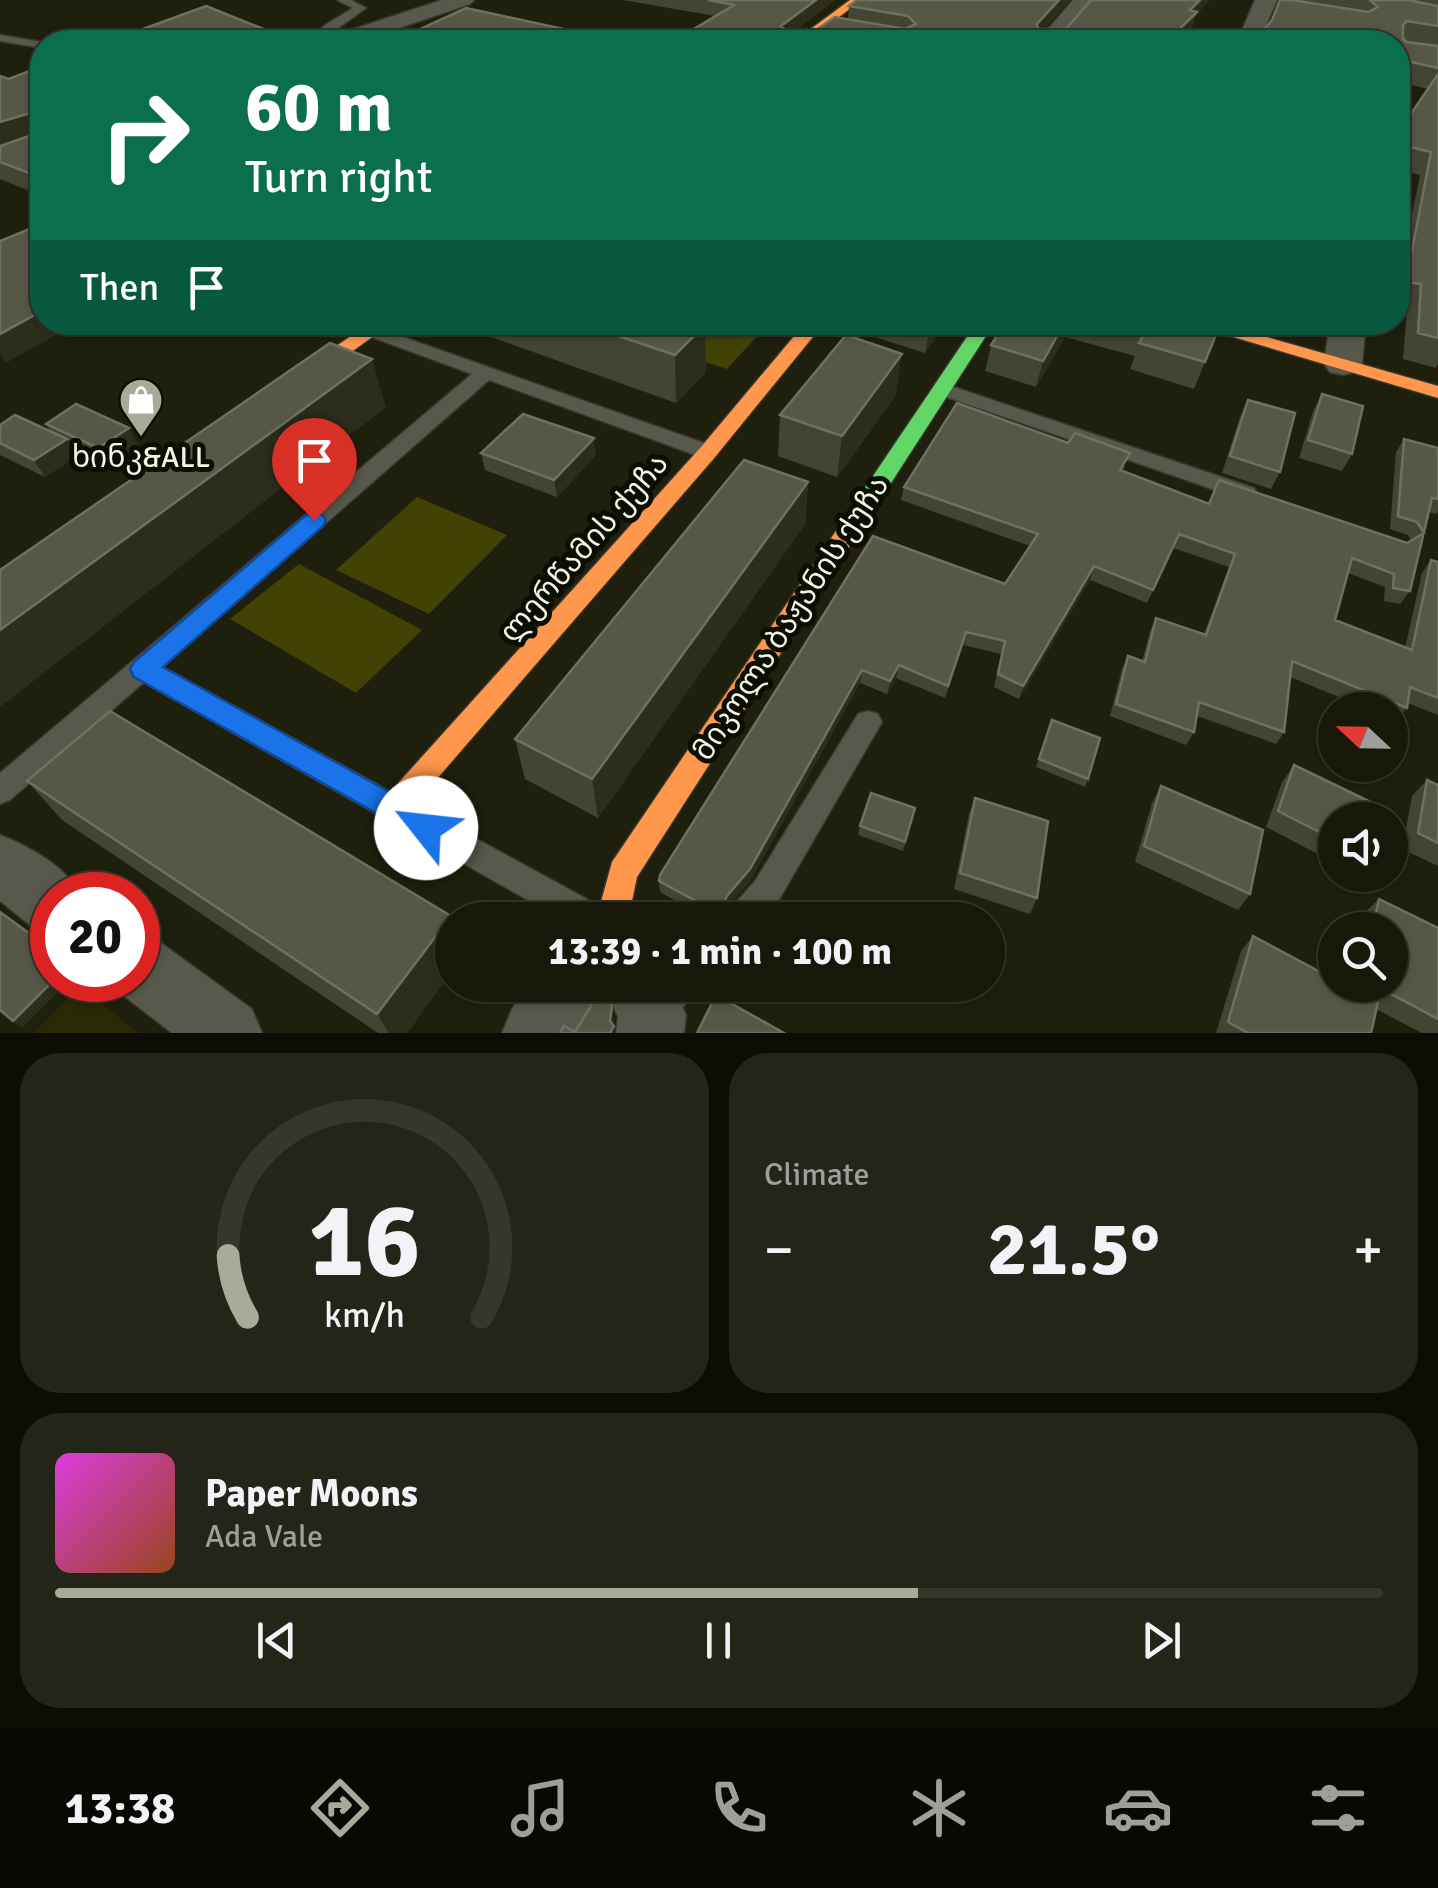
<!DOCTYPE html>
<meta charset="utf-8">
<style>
body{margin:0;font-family:Signika,"Noto Sans Georgian",sans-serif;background:#242418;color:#f1f3f6;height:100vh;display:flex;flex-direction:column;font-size:38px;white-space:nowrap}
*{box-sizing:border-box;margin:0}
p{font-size:32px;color:#9e9f9c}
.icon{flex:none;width:55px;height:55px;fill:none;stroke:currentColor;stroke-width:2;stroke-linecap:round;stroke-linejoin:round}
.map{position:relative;height:1033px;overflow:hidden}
.details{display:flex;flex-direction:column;gap:20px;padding:20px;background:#0d0d06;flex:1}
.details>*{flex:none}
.banner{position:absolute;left:30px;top:30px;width:1380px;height:305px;border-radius:40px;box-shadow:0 2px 8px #0004,0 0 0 2px #36362b;background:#0b6e4f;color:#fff;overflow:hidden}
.needle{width:65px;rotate:292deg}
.fabs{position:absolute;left:1318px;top:692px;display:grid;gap:20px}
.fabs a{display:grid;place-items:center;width:90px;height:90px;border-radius:50%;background:#17170a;box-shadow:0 2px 8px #0004,0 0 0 2px #36362b;font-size:50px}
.speed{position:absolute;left:30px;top:872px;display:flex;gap:20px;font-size:50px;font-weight:700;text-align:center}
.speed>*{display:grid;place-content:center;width:130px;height:130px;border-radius:50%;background:#17170a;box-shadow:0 2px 8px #0004,0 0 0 2px #36362b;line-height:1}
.speed .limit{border:15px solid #d22;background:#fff;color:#111}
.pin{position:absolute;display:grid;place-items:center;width:85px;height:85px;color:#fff;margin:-102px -42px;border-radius:50% 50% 50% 0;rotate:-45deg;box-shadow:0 0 10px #0007}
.pin .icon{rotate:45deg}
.me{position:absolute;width:110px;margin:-55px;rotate:299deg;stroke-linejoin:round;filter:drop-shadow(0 0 8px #0008)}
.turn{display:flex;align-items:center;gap:35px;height:210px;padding:0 50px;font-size:45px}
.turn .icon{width:130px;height:130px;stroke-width:2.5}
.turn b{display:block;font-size:70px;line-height:85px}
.then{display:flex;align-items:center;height:95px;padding:0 50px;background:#0003;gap:20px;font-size:38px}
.big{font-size:75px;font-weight:700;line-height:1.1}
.details .tile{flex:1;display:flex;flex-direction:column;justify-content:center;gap:15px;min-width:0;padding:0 35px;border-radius:40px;background:#242418}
.details .dial{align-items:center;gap:0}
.dial svg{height:260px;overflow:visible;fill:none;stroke:#36362b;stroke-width:7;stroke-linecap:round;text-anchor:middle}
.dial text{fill:#f1f3f6;stroke:none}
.song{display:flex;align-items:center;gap:30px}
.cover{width:120px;height:120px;border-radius:15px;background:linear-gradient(135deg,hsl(300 70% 55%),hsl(20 70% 35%))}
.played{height:10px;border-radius:5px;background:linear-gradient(90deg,#a9ab99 65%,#36362b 65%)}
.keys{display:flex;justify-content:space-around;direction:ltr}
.heat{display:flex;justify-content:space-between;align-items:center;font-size:55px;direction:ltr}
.details .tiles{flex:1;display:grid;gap:20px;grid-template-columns:1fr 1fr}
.tile:last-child{grid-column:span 2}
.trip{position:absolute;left:435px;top:902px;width:570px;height:100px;border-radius:50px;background:#17170a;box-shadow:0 2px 8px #0004,0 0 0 2px #36362b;font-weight:700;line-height:100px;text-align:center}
.tabs{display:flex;height:160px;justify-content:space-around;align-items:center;background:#090904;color:#9e9f9c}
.tabs .icon{width:70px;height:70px}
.tabs .current{color:#a9ab99}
.tabs b{font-size:45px;color:#f1f3f6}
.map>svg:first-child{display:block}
.built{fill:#292905}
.green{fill:#414203}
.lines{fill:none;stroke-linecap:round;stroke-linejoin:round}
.lane-casing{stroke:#37372c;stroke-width:3}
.street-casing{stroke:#37372c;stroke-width:3}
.fast-casing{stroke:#37372c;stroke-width:3}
.slow-casing{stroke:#37372c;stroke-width:3}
.lane{fill:#58594c;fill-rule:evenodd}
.street{fill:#58594c;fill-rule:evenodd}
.fast{fill:#63d668;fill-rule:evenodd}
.slow{fill:#ff974d;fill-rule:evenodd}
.wall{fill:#434433}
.shaded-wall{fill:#2d2d1c}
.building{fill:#565746;stroke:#6f705f;stroke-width:2.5}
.route{fill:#1a73e8;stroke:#114b97;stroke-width:2.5}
.labels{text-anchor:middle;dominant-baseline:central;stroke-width:10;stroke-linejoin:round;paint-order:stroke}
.poi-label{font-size:30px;fill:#f4f6e4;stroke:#0d0e03}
.street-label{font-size:30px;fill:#f4f6e4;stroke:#0d0e03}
</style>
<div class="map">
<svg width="1438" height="1033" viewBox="0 0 1438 1033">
<rect width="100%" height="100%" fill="#1f1f0e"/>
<!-- built -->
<path class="built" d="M80 986 139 1033H34Z"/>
<!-- green -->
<path class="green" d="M581 323H769L727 369Z
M417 497 507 535 429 614 336 570Z
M299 564 422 630 356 693 230 619Z"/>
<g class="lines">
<defs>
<path id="lane" d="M337 0H351L366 8 319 42H308L325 25 353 8Z
M0 35 42 42H46H42V48L0 41Z
M372 326 715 447 719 452 708 459 701 457 489 380 162 667 605 909 610 920H563L144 682 10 800 0 804V773L472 374 366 335 363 331Z
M942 383 1254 488 1257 493 1246 500 1238 498 935 393 932 389Z
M868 711 878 714 882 722 777 903 762 920H725L730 909 755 881 858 714Z
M657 985H697C689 1003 673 1021 654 1029L642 1024 637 1012 642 1000Z"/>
<path id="street" d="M442 0H474L470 4 358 42H325L329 37Z
M1073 0H1096L1060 42H1037Z
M1255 0H1277L1259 42H1237Z
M1330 322H1366L1362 364 1356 372 1343 375 1330 372 1324 364Z
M0 835C28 846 68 867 80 895H52V933L30 925 0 901Z
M138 933 161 943 252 1009 262 1033H172L115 989 111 980H138Z
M529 985H603L577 1033H502L512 1009Z
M604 985H673L686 1015 684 1033H616L618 1017Z"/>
<path id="fast" d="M977 322H995L858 534H842L839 528 842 522Z"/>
<path id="slow" d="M850 0H862L805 42H793Z
M371 322H393L293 394H279L276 390 279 386Z
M806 322H825L715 457 403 818 393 822 383 818 378 809 383 800 701 447Z
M1183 322H1214L1438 386V398Z
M850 520 861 528 637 877 628 920H596L612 862 842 522Z"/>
</defs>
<!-- lane casing -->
<use href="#lane" class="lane-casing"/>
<!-- street casing -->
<use href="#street" class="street-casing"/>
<!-- fast casing -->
<use href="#fast" class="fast-casing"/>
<!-- slow casing -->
<use href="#slow" class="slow-casing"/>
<!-- lane -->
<use href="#lane" class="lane"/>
<!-- street -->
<use href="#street" class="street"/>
<!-- fast -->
<use href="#fast" class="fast"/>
<!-- slow -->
<use href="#slow" class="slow"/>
</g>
<!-- wall -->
<path class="wall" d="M623 0H835L796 30H816L848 19 849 6 1070 0 1044 29H1066L1196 15 1192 27 1177 42H672L715 16Z
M1280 0H1438V364L1436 368 1403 359 1407 309 1398 308V283L1420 175 1398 170V133L1428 89 1398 82V42L1272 20Z
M42 66V196L0 179V76L9 79Z
M449 322H697L705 325 706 372 676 403Z
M874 322H946L925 353 872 336Z
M1006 322H1221L1194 389 1130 369 1135 356 1065 337 1036 387 985 371 991 345Z
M1263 322H1331L1324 336Z
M1322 394 1352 454 1342 471 1299 458 1313 411Z
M896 395 837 477 778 456 780 415Z
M1248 400 1280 472 1271 489 1222 473 1240 417Z
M46 424 138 445 108 465 72 448 77 456 45 477 0 455V425L51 432Z
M1404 439 1438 448V511L1436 514 1429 512 1410 591 1400 604 1384 601 1385 587 1348 573 1335 620 1405 648 1422 573 1431 560 1438 562V715L1408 703 1407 708 1396 720 1390 718V710H1371L1290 677 1284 732 1276 744 1197 716 1194 732 1186 745 1110 716 1122 669 1128 656 1142 661 1150 631 1156 618 1204 634 1229 567 1173 548 1147 603 1090 580 1019 699 994 687 1001 654 963 645 945 698 896 678 887 694 860 683 750 881 727 907 724 914V920H710L660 892 659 881 873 536 1005 584 1030 546 901 500 904 487 1125 466 1123 471 1208 504 1407 543 1411 541 1408 535 1390 529 1396 452Z
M481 453 596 455 557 497 485 470Z
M808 482 805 524 598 818 525 779 515 739Z
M1052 720 1088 779 1085 787 1036 767Z
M1294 765 1335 820V863L1266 827 1282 782Z
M1427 780 1438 785V866L1402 849 1412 796Z
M27 781 451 916 453 920 452 971 407 1033H378L62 820Z
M1161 786 1250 894 1238 910 1135 862 1152 803Z
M975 798 1037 898 1030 914 954 889 969 814Z
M915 808 903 851 858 835 860 826Z
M1379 899 1438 928V1033H1422L1376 1009 1371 1033H1216L1241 951 1253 936 1348 987 1349 985H1390V930H1360L1363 914Z"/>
<!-- shaded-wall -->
<path class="shaded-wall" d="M816 0H835L780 42 781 26Z
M1059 0H1070L1040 33 1036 32 1037 24Z
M1200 0H1210L1196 15 1192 27 1177 42H1166L1190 10Z
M34 112 42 133 0 147V122Z
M42 311V322H79L6 363 0 354V334Z
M933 322H946L925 353 930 327Z
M1065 322H1069L1065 337 1036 387 1043 361Z
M705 325 706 372 676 403 675 355Z
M902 354 896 395 837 477 842 436Z
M372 359 386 407 0 707V630Z
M129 428 138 445 108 465 98 448Z
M594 438 596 455 557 497 554 480Z
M67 439 77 456 45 477 34 460Z
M808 482 805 524 598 818 592 779Z
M1094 566 1090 580 1019 699 1023 686Z
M899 665 896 678 887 694 890 681Z
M862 670 860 683 750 881 727 907 723 915 722 907 727 896Z
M451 916 453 920 452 971 407 1033H389L377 1014Z
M54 980H70L22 1028 13 1021Z
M612 1006 614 1018 613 1027 614 1026 615 1033H610Z"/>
<!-- building -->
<path class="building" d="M708 0H816L781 26 785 30H816L835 17 905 29 916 24 908 16 849 6 857 0H1059L1037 24 1038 29H1066L1091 0H1200L1190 10 1197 12 1166 42H1085L1032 31 1025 42H672L734 5Z
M1280 0H1292L1368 12 1378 7 1370 0H1408L1438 6V26L1407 21 1403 25V39L1407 42 1438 46V68L1398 59V42H1254L1272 20Z
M206 6 296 42H107Z
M466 8 619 41 615 42H392Z
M42 66V178L0 162V146L35 134 34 112 0 122V76L9 79Z
M1438 74V338L1418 333 1421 284 1406 282 1431 152 1398 144V133Z
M42 218V311L0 334V241L32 228 34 222Z
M577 322H697L705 325 675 355Z
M915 322H933L930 327Z
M1006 322H1065L1043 361 991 345Z
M1115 322H1221L1205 362 1139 343 1146 331Z
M846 335 902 354 842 436 780 415Z
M330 343 372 359 0 630V570Z
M1322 394 1363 406 1352 454 1308 440Z
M1248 400 1295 413 1280 472 1230 456Z
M957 403 1068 443 1075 433 1130 453 1120 470 1209 504 1219 480 1407 543 1424 533 1417 522 1398 516 1404 439 1438 448V499L1432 498 1410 591 1393 588 1394 574 1352 558 1335 620 1412 650 1431 560 1438 562V698L1410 687 1407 708 1292 661 1284 732 1199 702 1194 732 1116 704 1128 656 1145 662 1156 618 1206 635 1235 554 1179 534 1153 590 1094 566 1023 686 998 674 1005 641 966 632 948 686 899 665 890 681 862 670 750 869 727 896 722 907 724 916 659 881 660 875 873 536 1005 584 1038 534 904 487Z
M76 404 129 428 98 448 46 424Z
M523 414 594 438 554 480 481 453Z
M15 415 67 439 34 460 0 443V425Z
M744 460 808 482 592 779 515 739Z
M110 711 451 916 377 1014 27 781Z
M1052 720 1100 738 1088 779 1039 759Z
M1294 765 1385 809 1382 820H1335V840L1278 811Z
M1427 780 1438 785V843L1418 833Z
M1161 786 1263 830 1250 894 1144 846Z
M871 793 915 808 905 842 860 826Z
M975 798 1048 821 1037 898 960 873Z
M1379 899 1438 928V1019L1374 985H1390V930H1372Z
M0 912 52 950V980H54L13 1021 0 1010Z
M1253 936 1335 980V985H1345L1378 1002 1371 1033H1248L1228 1022Z
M601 989 612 1006 610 1021 614 1026 610 1033H560L564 1026 575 1032Z
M716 995 784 1033H697Z"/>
<!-- route -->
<path class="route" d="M314 513 323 515 326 520 323 526 163 667 437 818 441 828 437 837 426 841 134 677 130 669 134 662 306 515Z"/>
<!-- icons -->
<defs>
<symbol id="shop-pin" viewBox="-11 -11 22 30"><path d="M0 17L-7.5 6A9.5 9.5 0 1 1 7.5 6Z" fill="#a9ab99" stroke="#0d0e03"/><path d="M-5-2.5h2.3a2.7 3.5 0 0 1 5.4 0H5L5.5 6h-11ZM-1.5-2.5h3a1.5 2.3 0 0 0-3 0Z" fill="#fff"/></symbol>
</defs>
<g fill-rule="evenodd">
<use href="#shop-pin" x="116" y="375" width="50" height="68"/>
</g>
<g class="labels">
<!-- poi labels -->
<g class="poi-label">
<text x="141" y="457">ხინკ&amp;ALL</text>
</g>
<!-- street labels -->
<g class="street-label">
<text transform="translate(584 548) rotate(-49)">ლერწამის ქუჩა</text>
<text transform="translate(791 618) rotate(-57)">მიკოლა ბაჟანის ქუჩა</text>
</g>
</g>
</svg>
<div class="fabs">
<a><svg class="needle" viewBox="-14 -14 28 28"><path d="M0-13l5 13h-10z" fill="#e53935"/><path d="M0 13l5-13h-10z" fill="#9e9f9c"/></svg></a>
<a><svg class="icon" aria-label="sound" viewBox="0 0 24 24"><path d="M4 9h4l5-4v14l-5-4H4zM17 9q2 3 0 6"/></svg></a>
<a><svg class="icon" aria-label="search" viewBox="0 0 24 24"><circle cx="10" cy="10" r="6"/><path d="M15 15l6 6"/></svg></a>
</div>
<div class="speed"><div class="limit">20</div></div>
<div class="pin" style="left:314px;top:520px;background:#d93025"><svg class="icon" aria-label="arrive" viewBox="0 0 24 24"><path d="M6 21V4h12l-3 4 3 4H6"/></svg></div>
<svg class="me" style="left:426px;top:828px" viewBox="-20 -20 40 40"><circle r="19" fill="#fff"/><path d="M0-13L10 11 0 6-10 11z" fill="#1a73e8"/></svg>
<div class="trip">13:39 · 1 min · 100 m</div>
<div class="banner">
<div class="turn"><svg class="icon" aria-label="right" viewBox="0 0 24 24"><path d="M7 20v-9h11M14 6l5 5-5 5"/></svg><div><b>60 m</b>Turn right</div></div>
<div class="then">Then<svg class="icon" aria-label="arrive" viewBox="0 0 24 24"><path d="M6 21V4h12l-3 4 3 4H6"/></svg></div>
</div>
</div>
<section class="details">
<div class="tiles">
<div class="tile dial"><svg viewBox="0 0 100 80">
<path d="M14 69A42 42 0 1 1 86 69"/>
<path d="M14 69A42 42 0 0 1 8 50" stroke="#a9ab99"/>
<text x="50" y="56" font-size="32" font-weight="700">16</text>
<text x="50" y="72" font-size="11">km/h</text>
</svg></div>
<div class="tile"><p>Climate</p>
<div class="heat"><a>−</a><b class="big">21.5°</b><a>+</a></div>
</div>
<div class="tile">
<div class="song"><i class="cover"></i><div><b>Paper Moons</b><p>Ada Vale</p></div></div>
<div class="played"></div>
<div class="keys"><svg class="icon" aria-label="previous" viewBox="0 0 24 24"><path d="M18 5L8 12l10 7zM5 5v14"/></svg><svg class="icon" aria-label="pause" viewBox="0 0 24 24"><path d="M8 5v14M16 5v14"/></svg><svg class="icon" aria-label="next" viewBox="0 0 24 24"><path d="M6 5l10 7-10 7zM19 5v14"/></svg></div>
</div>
</div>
</section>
<nav class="tabs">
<b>13:38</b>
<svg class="icon current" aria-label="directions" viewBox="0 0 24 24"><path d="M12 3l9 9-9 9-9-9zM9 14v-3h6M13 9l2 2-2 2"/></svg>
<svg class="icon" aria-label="music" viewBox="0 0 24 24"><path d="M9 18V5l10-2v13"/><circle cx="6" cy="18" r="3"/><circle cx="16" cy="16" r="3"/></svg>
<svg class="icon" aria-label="phone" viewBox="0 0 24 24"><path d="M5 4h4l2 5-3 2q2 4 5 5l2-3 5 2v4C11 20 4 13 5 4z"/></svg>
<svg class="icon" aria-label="climate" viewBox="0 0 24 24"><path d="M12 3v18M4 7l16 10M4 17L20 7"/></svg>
<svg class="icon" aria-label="car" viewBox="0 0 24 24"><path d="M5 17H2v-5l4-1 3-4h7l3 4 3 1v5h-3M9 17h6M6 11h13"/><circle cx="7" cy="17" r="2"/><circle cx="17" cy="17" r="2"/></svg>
<svg class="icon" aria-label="filters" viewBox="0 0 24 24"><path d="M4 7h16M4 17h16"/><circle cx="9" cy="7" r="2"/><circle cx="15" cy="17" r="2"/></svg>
</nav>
